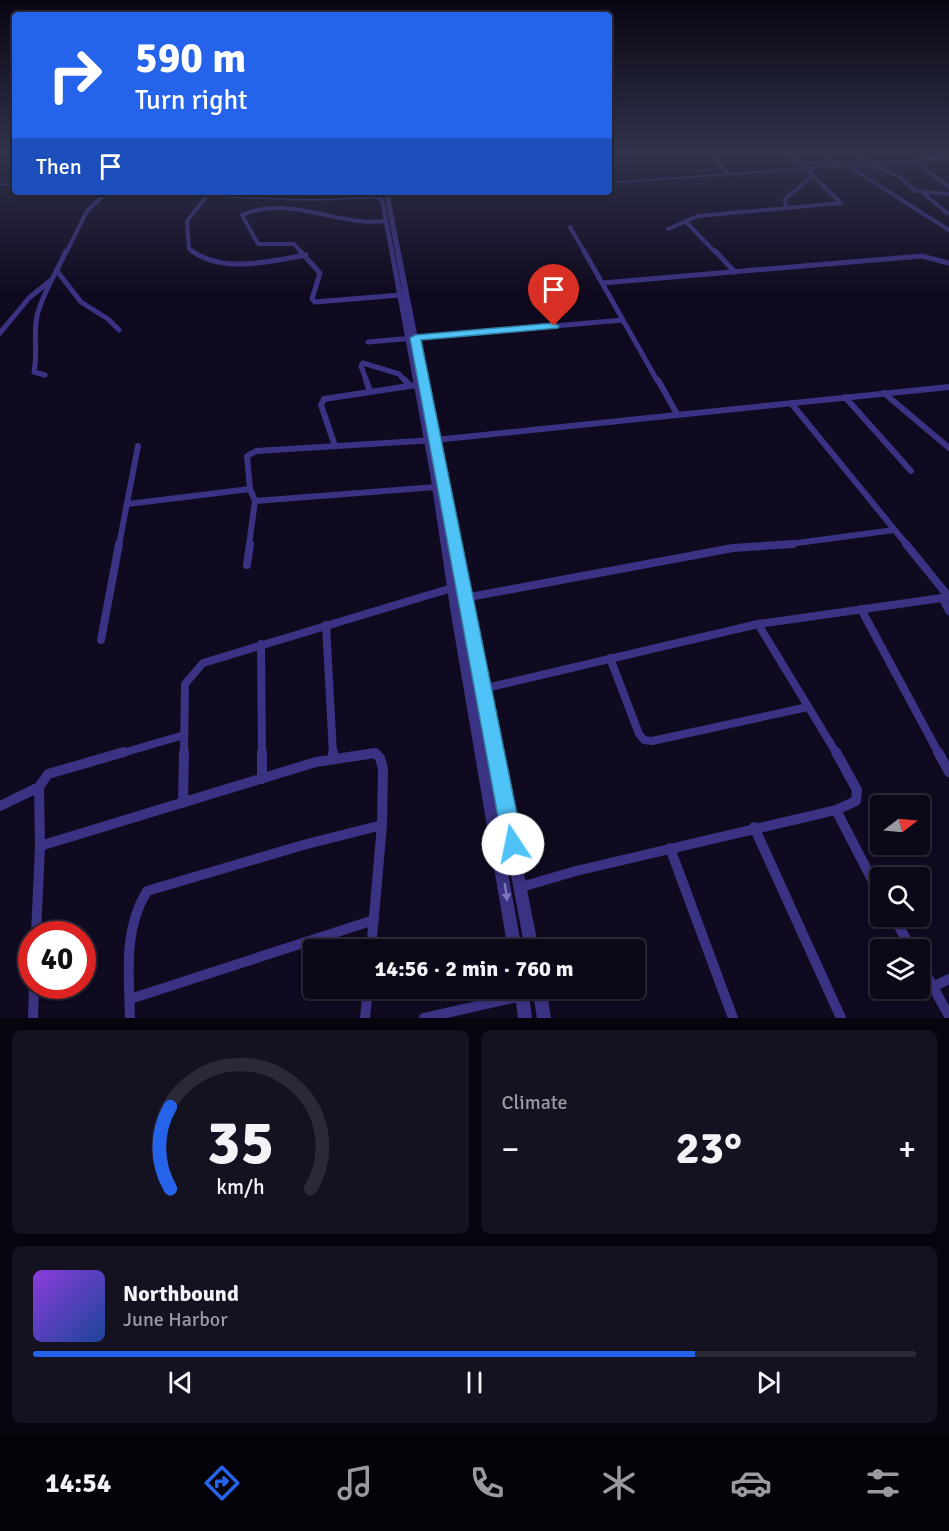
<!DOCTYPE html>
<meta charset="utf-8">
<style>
body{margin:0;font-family:Signika,sans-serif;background:#141120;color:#f1f3f6;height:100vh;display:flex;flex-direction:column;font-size:22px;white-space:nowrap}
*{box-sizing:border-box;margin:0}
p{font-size:20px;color:#9a9aa1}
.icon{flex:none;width:33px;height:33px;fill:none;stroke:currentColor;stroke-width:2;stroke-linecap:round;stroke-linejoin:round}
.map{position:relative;height:1018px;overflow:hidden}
.drawer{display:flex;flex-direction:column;gap:12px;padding:12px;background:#06040d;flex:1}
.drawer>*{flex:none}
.hud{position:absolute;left:12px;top:12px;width:600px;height:183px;border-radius:6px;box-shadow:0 2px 4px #0004,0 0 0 2px #2b2936;background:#2563eb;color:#fff;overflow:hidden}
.needle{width:39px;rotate:74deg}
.controls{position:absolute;left:870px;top:795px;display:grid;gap:12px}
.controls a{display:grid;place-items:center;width:60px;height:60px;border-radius:6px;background:#0b0817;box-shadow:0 2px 4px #0004,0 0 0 2px #2b2936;font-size:30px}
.speed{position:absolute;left:18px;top:921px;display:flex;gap:12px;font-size:30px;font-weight:700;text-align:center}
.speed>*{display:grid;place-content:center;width:78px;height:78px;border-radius:50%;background:#0b0817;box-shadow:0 2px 4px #0004,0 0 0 2px #2b2936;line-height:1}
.speed .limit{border:9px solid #d22;background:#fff;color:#111}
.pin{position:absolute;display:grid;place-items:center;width:51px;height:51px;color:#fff;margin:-62px -26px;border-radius:50% 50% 50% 0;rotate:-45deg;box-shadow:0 0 6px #0007}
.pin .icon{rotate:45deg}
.me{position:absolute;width:66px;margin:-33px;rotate:349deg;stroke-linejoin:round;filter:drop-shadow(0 0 4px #0008)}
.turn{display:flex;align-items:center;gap:21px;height:126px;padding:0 24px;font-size:27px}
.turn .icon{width:78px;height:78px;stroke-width:2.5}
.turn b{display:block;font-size:42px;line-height:51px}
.then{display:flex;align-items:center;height:57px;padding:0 24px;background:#0003;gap:12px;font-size:22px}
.big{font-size:45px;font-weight:700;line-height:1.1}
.drawer .widget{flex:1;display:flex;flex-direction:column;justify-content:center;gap:9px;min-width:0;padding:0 21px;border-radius:9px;background:#141120}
.drawer .dial{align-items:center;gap:0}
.dial svg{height:156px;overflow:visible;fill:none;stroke:#2b2936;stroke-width:7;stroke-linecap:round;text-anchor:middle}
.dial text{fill:#f1f3f6;stroke:none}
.song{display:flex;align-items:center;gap:18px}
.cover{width:72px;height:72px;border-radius:9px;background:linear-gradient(135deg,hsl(270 70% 55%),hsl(220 70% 35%))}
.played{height:6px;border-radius:3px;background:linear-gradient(90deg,#2563eb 75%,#2b2936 75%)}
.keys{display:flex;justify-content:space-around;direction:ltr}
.heat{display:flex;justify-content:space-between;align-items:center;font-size:33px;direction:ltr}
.drawer .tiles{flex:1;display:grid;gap:12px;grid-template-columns:1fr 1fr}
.widget:last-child{grid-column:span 2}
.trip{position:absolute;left:303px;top:939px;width:342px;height:60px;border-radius:6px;background:#0b0817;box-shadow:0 2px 4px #0004,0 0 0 2px #2b2936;font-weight:700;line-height:60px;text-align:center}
.tab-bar{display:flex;height:96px;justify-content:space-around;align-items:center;background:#040309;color:#9a9aa1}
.tab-bar .icon{width:42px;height:42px}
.tab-bar .on{color:#2563eb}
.tab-bar b{font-size:27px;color:#f1f3f6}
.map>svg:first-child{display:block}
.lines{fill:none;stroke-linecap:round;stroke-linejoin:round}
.minor-far4{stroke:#3a3282;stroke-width:4}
.minor-far3{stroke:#3a3282;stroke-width:5}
.minor-far2{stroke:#3a3282;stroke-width:6}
.minor-far1{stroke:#3a3282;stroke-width:8}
.minor{stroke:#3a3282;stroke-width:10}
.tertiary{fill:#3a3282;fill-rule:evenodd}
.oneway{fill:#7e76ba}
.route{fill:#4fc3f7;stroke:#337fa1;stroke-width:1.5}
</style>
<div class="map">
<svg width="949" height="1018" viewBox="0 0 949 1018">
<rect width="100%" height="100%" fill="#0f0a1f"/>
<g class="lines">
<!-- minor-far4 -->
<path class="minor-far4" d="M8 151 15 153
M707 151 729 175
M782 151 810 170
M817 151 840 167
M854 151 871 165 898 176 916 191 949 194
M916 151 934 159
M915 161 949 187
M850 167 949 230
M923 193 947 213
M786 208 785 199 813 176
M685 221 716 253
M570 227 585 253
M668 229 698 216 841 203 807 170
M66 253 87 211 107 192
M194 253 189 249 187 221 206 197
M302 253 294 244H258L242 215C287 194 338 227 385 221"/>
<!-- minor-far3 -->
<path class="minor-far3" d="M192 251C224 274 271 261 306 255
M300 251 320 273 312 299 315 302 400 295
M584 251 658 382
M715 251 735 272
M57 271 81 302 108 319 119 330
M602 283 922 256 949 263
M0 333 29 298 51 280
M368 342 623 320
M45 375 34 372C38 352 33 336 37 316 42 294 57 272 66 251
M367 382 361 366 363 363 399 374 406 382"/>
<!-- minor-far2 -->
<path class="minor-far2" d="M366 380 370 391
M405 380 410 386
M658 380 677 414
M884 393 949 448
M845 397 911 471
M791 403 907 545
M335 446 321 405 324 399 416 385
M250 489 247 456 256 451 435 440 949 387
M128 504 250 489 255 501
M119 545 138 446
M249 545 255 501 436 487
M782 545 894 530"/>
<!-- minor-far1 -->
<path class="minor-far1" d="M906 544 949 597
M247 565 250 544
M464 598 733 548 793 544
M943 599 949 611
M861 609 939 754
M758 624 837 754
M326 625 333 754
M101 640 119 544
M261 644 262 754
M610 658 639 734 644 740 652 741 808 707
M482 689 758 624 949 597
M119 754 184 735
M184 754 185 684 203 663 452 588
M370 754H376"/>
<!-- minor -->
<path class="minor" d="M262 752V779
M333 752V758
M836 752 857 790 856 801 836 810 880 895
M938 752 949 772
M183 803 184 752
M0 806 39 787
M754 827 841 1018
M40 846 316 762 375 753 380 758 383 769 382 825 371 950
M670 848 733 1018
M521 887 576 871 836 810
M893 916 912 950
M36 934 40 846 39 787 48 774 124 752
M920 963 949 1016
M933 987 949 979
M130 999 374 920
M33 1018 34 986
M130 1018C129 974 123 930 147 891L303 845 382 825
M365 1018 368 988
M424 1018 522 996"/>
<!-- tertiary -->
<path class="tertiary" d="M949 157V159L609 184V182Z
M0 183 15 184V186L0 185Z
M113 192C179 192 245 198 311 199 360 199 409 192 458 192L456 193 390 197 539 950H525L448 536 461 614 522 950H508L451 614 430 473 380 201 374 198 312 201 115 193ZM385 197 405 306 384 200 381 198Z
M514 988H528L532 1018H518Z
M532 988H546L551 1018H537Z"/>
</g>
<!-- one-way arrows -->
<defs><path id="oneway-solid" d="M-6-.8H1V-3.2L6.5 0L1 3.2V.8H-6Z" transform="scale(1.5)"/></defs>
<use class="oneway" href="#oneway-solid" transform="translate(506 892) rotate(81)"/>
<!-- sky -->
<linearGradient id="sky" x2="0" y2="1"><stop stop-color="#080611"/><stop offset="0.52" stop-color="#31334d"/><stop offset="1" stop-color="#31334d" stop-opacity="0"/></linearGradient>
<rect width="949" height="293" fill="url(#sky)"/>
<!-- route -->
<path class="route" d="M554 323 559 326 558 328 421 340 523 844 520 851 513 854 506 851 503 844 410 338 415 335Z"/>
</svg>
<div class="controls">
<a><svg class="needle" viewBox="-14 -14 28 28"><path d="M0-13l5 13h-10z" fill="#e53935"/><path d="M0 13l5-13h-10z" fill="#9a9aa1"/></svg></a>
<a><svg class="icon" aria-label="search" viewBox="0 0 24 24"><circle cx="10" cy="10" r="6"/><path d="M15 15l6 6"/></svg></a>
<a><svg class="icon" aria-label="layers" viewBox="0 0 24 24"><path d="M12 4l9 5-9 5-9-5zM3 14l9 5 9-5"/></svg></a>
</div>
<div class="speed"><div class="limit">40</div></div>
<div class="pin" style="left:554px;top:326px;background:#d93025"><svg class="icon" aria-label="arrive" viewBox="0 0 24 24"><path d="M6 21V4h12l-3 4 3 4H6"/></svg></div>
<svg class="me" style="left:513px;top:844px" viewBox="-20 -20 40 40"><circle r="19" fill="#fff"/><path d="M0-13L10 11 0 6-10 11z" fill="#4fc3f7"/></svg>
<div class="trip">14:56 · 2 min · 760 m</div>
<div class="hud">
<div class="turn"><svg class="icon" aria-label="right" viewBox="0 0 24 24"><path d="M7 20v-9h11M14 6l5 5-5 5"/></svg><div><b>590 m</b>Turn right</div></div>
<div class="then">Then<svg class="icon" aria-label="arrive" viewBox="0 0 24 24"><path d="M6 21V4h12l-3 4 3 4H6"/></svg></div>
</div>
</div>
<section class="drawer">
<div class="tiles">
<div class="widget dial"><svg viewBox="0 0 100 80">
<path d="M14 69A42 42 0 1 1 86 69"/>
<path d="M14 69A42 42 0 0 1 14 27" stroke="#2563eb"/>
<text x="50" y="56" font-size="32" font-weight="700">35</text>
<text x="50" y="72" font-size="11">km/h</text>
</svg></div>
<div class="widget"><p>Climate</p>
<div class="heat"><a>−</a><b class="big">23°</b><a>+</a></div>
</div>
<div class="widget">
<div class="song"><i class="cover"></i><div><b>Northbound</b><p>June Harbor</p></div></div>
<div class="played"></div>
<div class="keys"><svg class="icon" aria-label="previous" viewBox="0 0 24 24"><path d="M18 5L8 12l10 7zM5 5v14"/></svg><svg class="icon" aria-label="pause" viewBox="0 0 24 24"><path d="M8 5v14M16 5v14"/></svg><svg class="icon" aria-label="next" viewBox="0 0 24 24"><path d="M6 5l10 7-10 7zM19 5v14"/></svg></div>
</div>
</div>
</section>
<nav class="tab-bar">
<b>14:54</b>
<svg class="icon on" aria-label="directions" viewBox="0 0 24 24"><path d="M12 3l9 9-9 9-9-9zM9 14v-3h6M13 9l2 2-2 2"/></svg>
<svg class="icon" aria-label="music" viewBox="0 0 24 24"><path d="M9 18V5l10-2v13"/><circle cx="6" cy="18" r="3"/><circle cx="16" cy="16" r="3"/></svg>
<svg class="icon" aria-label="phone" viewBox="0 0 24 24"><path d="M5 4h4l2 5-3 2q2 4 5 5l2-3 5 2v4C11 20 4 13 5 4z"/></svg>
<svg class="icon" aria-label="climate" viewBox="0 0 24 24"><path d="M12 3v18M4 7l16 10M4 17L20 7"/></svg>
<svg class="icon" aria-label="car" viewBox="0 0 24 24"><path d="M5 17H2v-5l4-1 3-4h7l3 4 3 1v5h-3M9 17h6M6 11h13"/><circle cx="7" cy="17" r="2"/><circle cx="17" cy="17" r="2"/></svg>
<svg class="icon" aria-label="filters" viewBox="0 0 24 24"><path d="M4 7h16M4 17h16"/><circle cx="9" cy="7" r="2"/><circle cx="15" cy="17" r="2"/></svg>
</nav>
